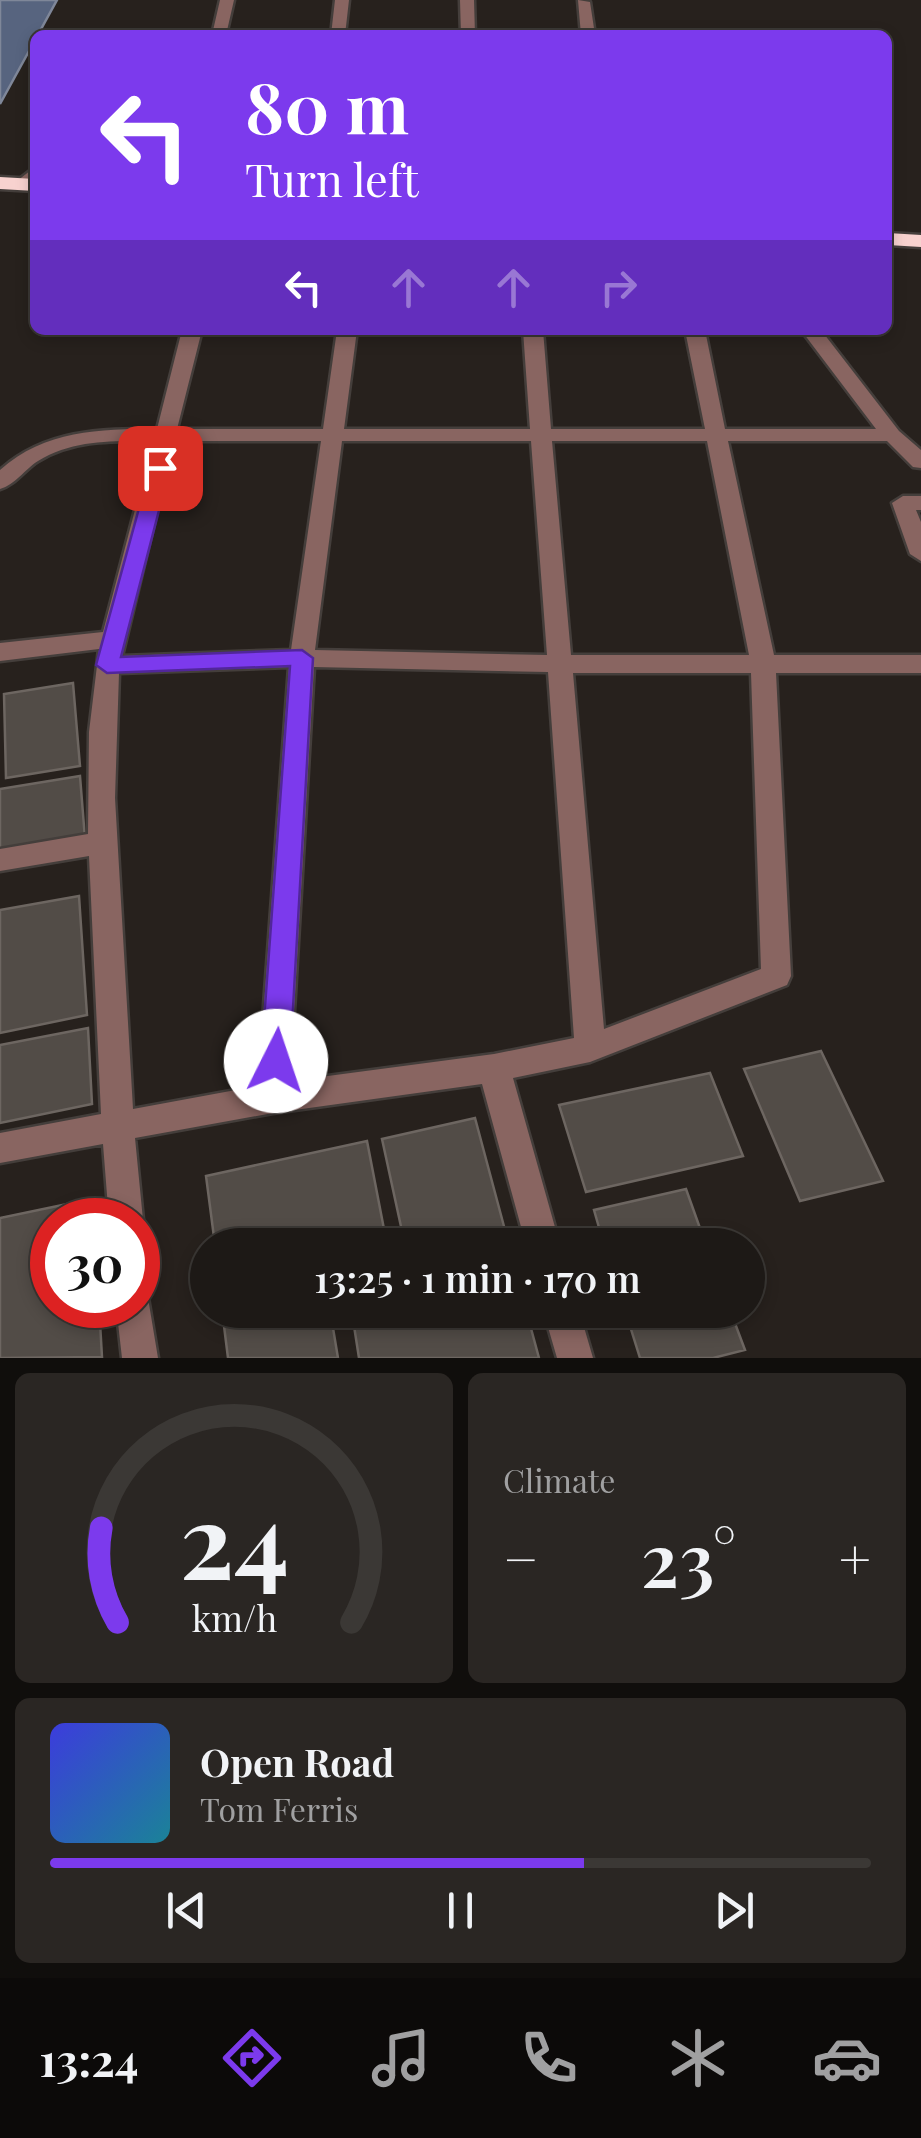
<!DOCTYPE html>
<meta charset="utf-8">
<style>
body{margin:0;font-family:"Playfair Display",serif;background:#2a2623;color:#f1f3f6;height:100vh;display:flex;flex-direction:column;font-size:38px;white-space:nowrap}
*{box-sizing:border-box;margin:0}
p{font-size:32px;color:#a0a0a1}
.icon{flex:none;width:55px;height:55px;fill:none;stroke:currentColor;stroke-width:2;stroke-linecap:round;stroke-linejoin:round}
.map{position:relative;height:1358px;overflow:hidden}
.side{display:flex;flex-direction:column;gap:15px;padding:15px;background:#100e0c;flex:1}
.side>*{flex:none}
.guide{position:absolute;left:30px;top:30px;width:862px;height:305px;border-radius:15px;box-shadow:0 5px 15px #0003,0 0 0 2px #3b3835;background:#7c3aed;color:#fff;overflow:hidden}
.speed{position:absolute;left:30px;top:1198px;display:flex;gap:20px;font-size:50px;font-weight:700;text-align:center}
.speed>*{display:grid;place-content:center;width:130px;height:130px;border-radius:50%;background:#1d1916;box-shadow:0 5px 15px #0003,0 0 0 2px #3b3835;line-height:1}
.speed .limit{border:15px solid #d22;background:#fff;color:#111}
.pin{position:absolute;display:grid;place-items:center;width:85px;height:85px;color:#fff;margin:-42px;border-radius:20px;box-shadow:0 5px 15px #0006}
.me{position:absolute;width:110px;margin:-55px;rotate:4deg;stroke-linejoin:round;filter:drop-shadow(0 0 8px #0008)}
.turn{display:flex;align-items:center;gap:35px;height:210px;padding:0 50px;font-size:45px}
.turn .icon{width:130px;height:130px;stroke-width:2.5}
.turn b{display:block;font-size:70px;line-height:85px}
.lanes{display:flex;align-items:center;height:95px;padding:0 50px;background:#0003;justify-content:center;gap:50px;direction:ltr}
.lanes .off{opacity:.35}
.big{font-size:75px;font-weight:600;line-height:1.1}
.side .widget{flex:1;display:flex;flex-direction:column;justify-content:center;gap:15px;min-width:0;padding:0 35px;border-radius:15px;background:#2a2623}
.side .dial{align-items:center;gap:0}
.dial svg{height:260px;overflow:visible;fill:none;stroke:#3b3835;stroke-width:7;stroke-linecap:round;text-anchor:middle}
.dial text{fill:#f1f3f6;stroke:none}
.song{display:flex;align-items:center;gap:30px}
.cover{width:120px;height:120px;border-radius:15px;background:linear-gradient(135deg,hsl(240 70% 55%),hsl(190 70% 35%))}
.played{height:10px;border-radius:5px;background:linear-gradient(90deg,#7c3aed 65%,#3b3835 65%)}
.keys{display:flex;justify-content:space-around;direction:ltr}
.heat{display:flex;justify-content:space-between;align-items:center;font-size:55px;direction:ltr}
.side .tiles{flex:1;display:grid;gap:15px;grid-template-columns:1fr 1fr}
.widget:last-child{grid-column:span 2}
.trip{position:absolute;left:190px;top:1228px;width:575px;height:100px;border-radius:50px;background:#1d1916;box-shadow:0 5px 15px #0003,0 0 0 2px #3b3835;font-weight:600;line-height:100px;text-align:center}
.tab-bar{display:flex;height:160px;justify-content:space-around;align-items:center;background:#0c0a09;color:#a0a0a1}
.tab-bar .icon{width:70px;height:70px}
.tab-bar .current{color:#7c3aed}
.tab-bar b{font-size:45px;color:#f1f3f6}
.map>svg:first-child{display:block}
.water{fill:#57647f;stroke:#7f8799;stroke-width:2.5}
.building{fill:#524c47;stroke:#6d6661;stroke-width:2.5}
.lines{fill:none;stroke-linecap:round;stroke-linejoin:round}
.minor-casing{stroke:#443e3b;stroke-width:5}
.highway-casing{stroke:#443e3b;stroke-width:5}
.minor{fill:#896561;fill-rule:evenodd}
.highway{fill:#f8d2cf;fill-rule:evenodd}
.route{fill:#7c3aed;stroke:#51269a;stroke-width:2.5}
</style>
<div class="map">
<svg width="921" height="1358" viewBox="0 0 921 1358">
<rect width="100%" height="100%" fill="#27211d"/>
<!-- water -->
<path class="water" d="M0 0H57L0 104Z"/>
<!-- building -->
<path class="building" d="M73 683 80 766 6 778 4 694Z
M80 776 85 839 0 854V789Z
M79 896 87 1015 0 1033V910Z
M88 1028 92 1104 0 1123V1045Z
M821 1051 883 1181 800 1201 744 1069Z
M710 1073 743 1156 586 1192 559 1105Z
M475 1118 509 1245H405L382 1139Z
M367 1141 384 1229 312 1245H215L206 1176Z
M686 1189 706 1245H604L594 1210Z
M91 1199 93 1220H52V1305H99L102 1357 0 1358V1218Z
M222 1310H330L338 1358H228Z
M422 1310H526L539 1358H359L354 1326Z
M625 1310H730L745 1350 713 1358H640Z"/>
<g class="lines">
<defs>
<path id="minor" d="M220 0H234L226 35H212Z
M335 0H349L345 35H331Z
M460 0H474L475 35H461Z
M578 0 590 2 595 35H581Z
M35 167V182L29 189H17V181Z
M182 330H202L177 429H323L337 330H357L344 429H530L523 330H543L551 429H705L685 330H705L725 429H876L801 330H821L899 431 921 450V468L913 467 887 441H728L774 655H921V673H776L791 976 787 985 590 1062 513 1078 560 1245H526L482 1084 273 1113 135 1138 143 1220 138 1232V1220H109L103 1144 0 1163V1133L101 1114 89 856 0 871V849L88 834 89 732 99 649 0 661V643L103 632 153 441C113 441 74 439 38 461 25 469 15 485 0 489V470C45 430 99 429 157 429ZM174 441H321L291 650 122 656ZM342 441H531L547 655 315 650ZM552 441H707L749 655H571ZM289 667 258 1086 133 1109 115 798 119 673ZM314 667 548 672 574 1038 494 1054 290 1081ZM573 673H751L761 969 604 1029Z
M903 496H921V510H916L921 522V561L910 554 892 503Z
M138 1289 147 1292 158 1358H122L116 1305H138Z
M543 1310H579L593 1358H557Z"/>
<path id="highway" d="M0 177 35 179V191L0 189Z
M888 233 921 235V247L888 245Z"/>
</defs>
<!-- minor casing -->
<use href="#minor" class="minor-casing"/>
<!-- highway casing -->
<use href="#highway" class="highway-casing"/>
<!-- minor -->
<use href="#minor" class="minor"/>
<!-- highway -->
<use href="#highway" class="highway"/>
</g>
<!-- route -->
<path class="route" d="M160 462 170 468 121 657 302 650 313 658 290 1061 286 1070 276 1074 266 1070 261 1061 290 666 107 673 96 665 150 468Z"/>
</svg>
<div class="speed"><div class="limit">30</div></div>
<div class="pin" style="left:160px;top:468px;background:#d93025"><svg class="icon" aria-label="arrive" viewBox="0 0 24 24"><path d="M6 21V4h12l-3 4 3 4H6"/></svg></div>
<svg class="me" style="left:276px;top:1061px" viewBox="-20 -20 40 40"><circle r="19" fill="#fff"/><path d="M0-13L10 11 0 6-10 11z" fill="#7c3aed"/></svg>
<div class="trip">13:25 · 1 min · 170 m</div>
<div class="guide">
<div class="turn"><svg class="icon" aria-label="left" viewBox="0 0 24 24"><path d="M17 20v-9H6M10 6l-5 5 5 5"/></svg><div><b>80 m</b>Turn left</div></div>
<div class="lanes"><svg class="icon" aria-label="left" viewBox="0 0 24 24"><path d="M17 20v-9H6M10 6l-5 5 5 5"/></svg><svg class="icon off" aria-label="ahead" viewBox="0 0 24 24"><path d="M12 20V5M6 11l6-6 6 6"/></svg><svg class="icon off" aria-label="ahead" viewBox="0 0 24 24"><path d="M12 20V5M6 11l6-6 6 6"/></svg><svg class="icon off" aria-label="right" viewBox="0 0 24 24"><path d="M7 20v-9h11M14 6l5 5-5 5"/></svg></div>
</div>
</div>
<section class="side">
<div class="tiles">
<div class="widget dial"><svg viewBox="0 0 100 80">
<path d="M14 69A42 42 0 1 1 86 69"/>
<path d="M14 69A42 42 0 0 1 9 40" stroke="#7c3aed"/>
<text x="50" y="56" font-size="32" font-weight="700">24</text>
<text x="50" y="72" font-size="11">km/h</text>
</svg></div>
<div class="widget"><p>Climate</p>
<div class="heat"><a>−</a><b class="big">23°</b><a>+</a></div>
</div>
<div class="widget">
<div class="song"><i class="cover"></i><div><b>Open Road</b><p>Tom Ferris</p></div></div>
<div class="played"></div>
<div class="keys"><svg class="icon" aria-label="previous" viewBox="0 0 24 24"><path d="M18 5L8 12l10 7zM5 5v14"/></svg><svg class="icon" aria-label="pause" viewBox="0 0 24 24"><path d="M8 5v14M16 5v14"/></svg><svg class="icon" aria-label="next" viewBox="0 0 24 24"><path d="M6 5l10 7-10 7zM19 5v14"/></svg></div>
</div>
</div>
</section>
<nav class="tab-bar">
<b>13:24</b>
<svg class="icon current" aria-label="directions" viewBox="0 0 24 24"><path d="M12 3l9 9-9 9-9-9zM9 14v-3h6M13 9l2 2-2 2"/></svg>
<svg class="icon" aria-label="music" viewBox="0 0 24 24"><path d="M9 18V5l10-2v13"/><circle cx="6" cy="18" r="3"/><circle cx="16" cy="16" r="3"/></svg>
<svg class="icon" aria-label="phone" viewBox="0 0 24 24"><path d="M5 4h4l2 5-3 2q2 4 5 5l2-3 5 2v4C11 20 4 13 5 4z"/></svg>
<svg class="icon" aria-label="climate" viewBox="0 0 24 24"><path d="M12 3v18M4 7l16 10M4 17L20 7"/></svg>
<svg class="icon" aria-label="car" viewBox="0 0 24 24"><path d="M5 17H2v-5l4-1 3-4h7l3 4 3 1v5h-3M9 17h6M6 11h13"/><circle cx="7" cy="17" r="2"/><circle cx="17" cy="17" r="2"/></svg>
</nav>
